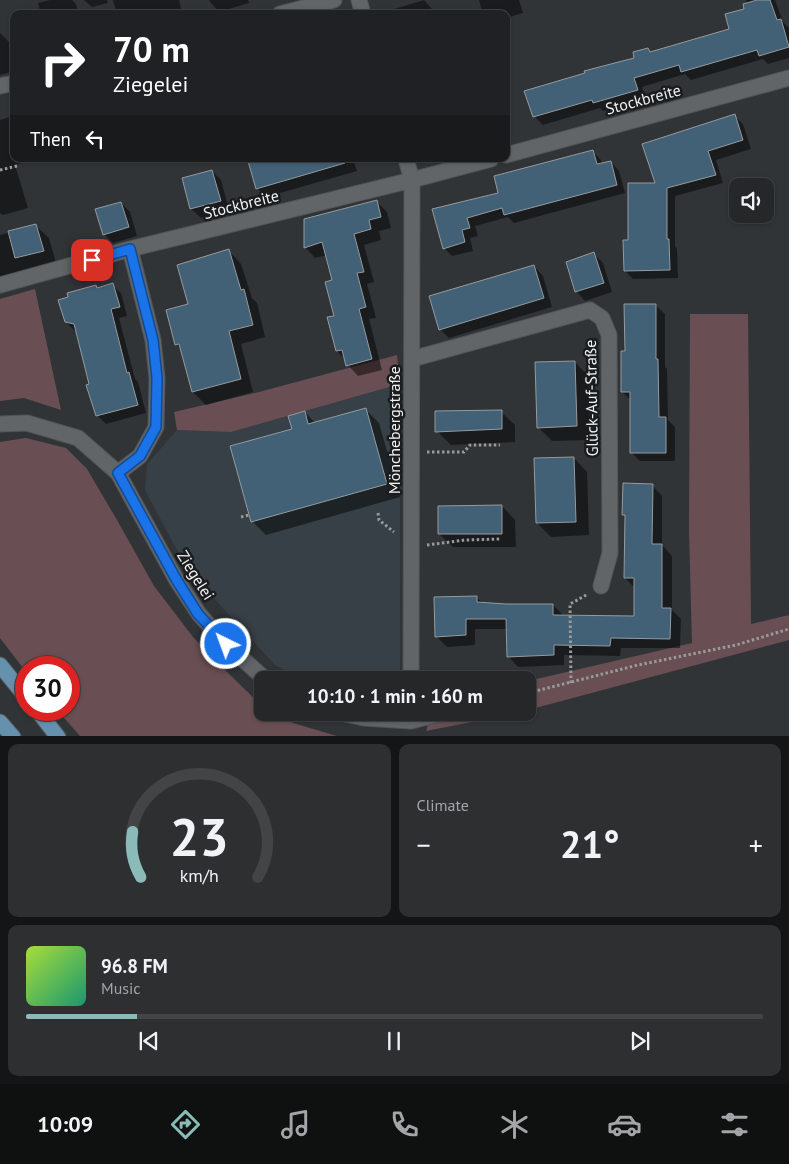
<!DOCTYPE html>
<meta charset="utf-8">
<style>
body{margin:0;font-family:"PT Sans",sans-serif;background:#2d2f31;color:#f1f3f6;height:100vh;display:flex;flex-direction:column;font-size:19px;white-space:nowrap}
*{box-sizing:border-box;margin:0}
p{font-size:16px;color:#a3a5a8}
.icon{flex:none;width:28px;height:28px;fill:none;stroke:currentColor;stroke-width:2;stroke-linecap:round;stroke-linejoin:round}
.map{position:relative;height:736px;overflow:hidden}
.side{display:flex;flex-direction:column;gap:8px;padding:8px;background:#141517;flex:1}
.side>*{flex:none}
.top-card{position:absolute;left:10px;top:10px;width:500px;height:152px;border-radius:10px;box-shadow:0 1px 4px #0004,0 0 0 1px #424446;background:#202124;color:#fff;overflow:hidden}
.tools{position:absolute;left:729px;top:178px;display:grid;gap:10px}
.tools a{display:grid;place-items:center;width:45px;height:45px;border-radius:10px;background:#252729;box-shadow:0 1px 4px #0004,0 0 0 1px #424446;font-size:25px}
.speed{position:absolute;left:15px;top:656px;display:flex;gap:10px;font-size:25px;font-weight:700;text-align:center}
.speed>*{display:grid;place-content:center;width:65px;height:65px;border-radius:50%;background:#252729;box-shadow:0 1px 4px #0004,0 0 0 1px #424446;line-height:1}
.speed .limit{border:8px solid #d22;background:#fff;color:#111}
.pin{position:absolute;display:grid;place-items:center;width:42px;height:42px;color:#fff;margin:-21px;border-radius:10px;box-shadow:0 2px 8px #0006}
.me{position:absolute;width:55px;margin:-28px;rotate:318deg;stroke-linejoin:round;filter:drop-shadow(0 0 4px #0008)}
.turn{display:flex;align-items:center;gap:18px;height:105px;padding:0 20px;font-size:22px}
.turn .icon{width:65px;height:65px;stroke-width:2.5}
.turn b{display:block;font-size:35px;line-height:42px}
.then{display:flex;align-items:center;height:48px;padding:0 20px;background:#0003;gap:10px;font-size:19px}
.big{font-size:38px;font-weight:800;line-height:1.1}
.side .tile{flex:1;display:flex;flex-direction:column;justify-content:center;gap:8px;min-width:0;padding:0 18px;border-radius:10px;background:#2d2f31}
.side .dial{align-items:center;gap:0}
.dial svg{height:130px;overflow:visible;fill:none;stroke:#424446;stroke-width:7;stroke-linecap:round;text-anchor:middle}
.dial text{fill:#f1f3f6;stroke:none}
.song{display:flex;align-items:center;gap:15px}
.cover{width:60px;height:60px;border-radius:8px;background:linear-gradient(135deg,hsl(80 70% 55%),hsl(160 70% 35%))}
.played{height:5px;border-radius:2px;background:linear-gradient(90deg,#8bbbb9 15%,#424446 15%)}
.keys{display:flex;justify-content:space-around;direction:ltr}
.heat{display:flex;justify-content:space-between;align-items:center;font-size:28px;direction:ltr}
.side .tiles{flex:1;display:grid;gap:8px;grid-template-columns:1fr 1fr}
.tile:last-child{grid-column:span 2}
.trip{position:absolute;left:254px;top:671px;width:282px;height:50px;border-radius:10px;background:#252729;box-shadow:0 1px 4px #0004,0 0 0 1px #424446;font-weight:800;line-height:50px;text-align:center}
.menu{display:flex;height:80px;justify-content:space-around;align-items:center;background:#0f1010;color:#a3a5a8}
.menu .icon{width:35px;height:35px}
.menu .selected{color:#8bbbb9}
.menu b{font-size:22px;color:#f1f3f6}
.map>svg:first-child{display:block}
.built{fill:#374046}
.green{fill:#694f53}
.shadow{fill:#0007}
.building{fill:#426176;stroke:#969a9d}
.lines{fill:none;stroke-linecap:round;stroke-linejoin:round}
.street-casing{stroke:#515455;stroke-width:17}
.primary-casing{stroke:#515455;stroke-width:17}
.path{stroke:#989a9c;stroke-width:3;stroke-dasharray:2.5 2.5;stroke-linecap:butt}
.street{stroke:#616567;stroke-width:15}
.primary{stroke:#6691ae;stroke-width:15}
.route-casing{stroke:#114b97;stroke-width:12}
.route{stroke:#1a73e8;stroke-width:9}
.labels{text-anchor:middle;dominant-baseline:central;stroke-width:5;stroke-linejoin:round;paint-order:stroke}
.street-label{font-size:16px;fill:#f0f2f3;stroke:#1a1c1d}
</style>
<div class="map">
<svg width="789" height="737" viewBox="0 0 789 737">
<rect width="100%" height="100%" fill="#313437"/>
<!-- built -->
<path class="built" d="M400 384V680H303L275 665 187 569 145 490 147 464 177 430 231 432Z"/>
<!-- green -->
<path class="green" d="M35 289 61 410 24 398 0 401V299Z
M690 314H748L751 624 789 615V640L528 710V681L692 643 689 531Z
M397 355 400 384 231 432 177 430 174 412 259 392Z
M26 438 66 448 87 469 117 520 154 586 193 637 225 670 262 706V712L274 713 293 723 337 736H80L57 710H69V668H26V672L0 638V442Z
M432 713H517L426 731Z"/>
<!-- shadow -->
<path class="shadow" d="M50 0H72L76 4 78 14H41L38 3Z
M84 0H107L108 3 92 7Z
M113 0H179L182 14H117Z
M209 0H248L249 3 219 12 210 2Z
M424 0 432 9 433 14H392L391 10Z
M479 0H519L523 13 506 18V14H483Z
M746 0H775L783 22 789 28V58L768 64 763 59 691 80 685 74 642 87 646 99 603 111 600 108 543 125 534 116 636 59 648 49 652 53 731 30 746 10 747 4Z
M0 33 9 42 14 62V71L0 75Z
M13 116 14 159H35L15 165 28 208 3 215 0 213V120Z
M734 116 743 124 751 149 716 160 723 183 675 196V246L677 249 678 278 633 279 625 271 630 241 657 184Z
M592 151 601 160 602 164 611 162 619 171 625 193 514 223 508 217 475 226 478 236 470 238 473 251 452 256 444 248 433 210 500 194Z
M261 159H353L357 171 266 197 257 188 250 162Z
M212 171 221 180 229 210 201 218 191 209Z
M376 201 387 212 391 228 379 231 381 240 364 245 374 282 367 284 376 318 369 319 382 370 358 376 348 365 346 360 337 351 334 281 327 255 315 258 305 247Z
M121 203 130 212 137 236 113 243 104 234Z
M36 226 49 238 56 263 0 277V235Z
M229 251 241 264 252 298 257 303 265 337 241 344 253 392 206 405 193 392 182 350 176 344 190 305Z
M594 254 603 263 612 292 585 301 576 291Z
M534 266 543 276 552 307 449 338 440 329Z
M112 285 121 293 127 316 119 318 135 379 138 382 146 413 106 424 97 415 77 331H75L66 322 96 286 98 289Z
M655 305 665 314V367L667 369 668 420 675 427V461H640L631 452V400L622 392 626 352Z
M575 362 588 376 590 440 552 441 538 427Z
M365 409 379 423 400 497 266 535 252 521 293 430 305 412 315 423Z
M501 412 515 425V442L451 445 437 431Z
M574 458 587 472 589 535 551 537 537 523Z
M652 485 662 496V545L672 556V610L681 619 680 648H621L620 656 564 655V665L518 667 508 656 507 629H475V645L447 647 436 636 477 598 483 603 506 605H553L563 615 635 618V588L625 578 626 516 624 514Z
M502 506 515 520 516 547H453L439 534Z"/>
<!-- building -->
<path class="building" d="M757 0H770L777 20 781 19 789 47 759 56 757 50 681 72 679 65 634 78 638 90 593 103 592 100 533 117 524 91 585 73 584 71 634 58 633 52 648 48 650 52 729 29 725 14 744 9 743 4Z
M735 114 743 140 708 151 716 175 667 188V239H669L670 270 624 271 623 240H628V183H655L642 144Z
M593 150 597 164 611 161 617 185 504 215 502 208 467 218 470 228 462 230 465 242 443 249 432 209 498 193 494 176Z
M257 159H344L345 163 256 189 248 161Z
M212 170 221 201 190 209 182 178Z
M377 200 381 217 369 220 371 229 354 234 364 272 357 273 366 307 359 309 372 359 346 366 342 350 336 351 327 317 334 316 325 282 332 280 322 242 304 248V219Z
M121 202 129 227 103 235 95 209Z
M36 224 44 251 15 258 8 231Z
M229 249 241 290 244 289 253 325 229 331 241 379 192 392 179 344 175 345 166 310 188 304 177 265Z
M594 252 604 283 575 292 566 262Z
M534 265 544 298 439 330 429 296Z
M113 283 120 307 111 309 127 373 129 372 138 405 96 416 86 385 89 384 74 324 65 322 58 300 68 297 67 293 96 285 97 288Z
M624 304H656V359H658L659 417H666V453H630V392H621V351H625Z
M575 361 577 426 537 428 535 362Z
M366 408 387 484 251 522 230 446 292 429 288 416 305 411 308 424Z
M502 410V429L435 432V411Z
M574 457 576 522 536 523 534 458Z
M623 483 653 484 652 544H662V608H671L670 639 611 638 610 646 554 645V655L507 657 506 619H466V635L435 637 434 597 477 596V602L506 604H553V615L634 616V578H624L625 515H622Z
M502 505V534H438V506Z"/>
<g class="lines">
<defs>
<path id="street" d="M359 0 363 14
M280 14 334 0
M0 86 14 83
M506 155 789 78
M406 159 412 180 411 680
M0 285 130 249 412 180 491 159
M412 359 590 310 602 318 609 335 610 553 601 586
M0 424 27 423 78 438 118 473 176 579 199 614 226 644 266 680
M118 473 140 456 156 427 157 378 153 340 130 249
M336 712 364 718 411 721 446 712"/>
<path id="primary" d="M0 665 26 697
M37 710 58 737
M0 722 13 737"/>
</defs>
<!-- street casing -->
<use href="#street" class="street-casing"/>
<!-- primary casing -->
<use href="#primary" class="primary-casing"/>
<!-- path -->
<path class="path" d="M0 170 17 166
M427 452H464L470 445H500
M378 513 379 520 394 532
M241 517 249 515
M427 545 465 540 501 539
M571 683 570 604 588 594
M528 693 638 665 736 645 789 629"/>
<!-- street -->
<use href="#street" class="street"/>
<!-- primary -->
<use href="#primary" class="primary"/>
</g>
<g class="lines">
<defs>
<path id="route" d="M92 260 130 249 153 340 157 378 156 427 140 456 118 473 176 579 198 614 226 644"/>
</defs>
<!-- route casing -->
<use href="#route" class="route-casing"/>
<!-- route -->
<use href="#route" class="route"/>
</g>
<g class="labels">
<!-- street labels -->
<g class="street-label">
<text transform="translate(643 99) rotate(-15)">Stockbreite</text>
<text transform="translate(241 204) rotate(-14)">Stockbreite</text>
<text transform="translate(591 398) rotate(-91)">Glück-Auf-Straße</text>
<text transform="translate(394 430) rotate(-90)">Mönchebergstraße</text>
<text transform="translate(196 575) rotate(58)">Ziegelei</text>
</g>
</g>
</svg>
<div class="tools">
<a><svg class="icon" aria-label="sound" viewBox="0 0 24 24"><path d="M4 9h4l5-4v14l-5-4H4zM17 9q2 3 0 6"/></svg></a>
</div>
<div class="speed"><div class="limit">30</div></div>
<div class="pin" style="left:92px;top:260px;background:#d93025"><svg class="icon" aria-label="arrive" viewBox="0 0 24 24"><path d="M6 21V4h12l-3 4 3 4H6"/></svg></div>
<svg class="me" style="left:226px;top:644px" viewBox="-20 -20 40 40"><circle r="17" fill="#1a73e8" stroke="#fff" stroke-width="3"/><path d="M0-11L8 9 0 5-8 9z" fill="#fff"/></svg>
<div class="trip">10:10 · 1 min · 160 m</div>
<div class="top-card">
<div class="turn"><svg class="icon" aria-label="right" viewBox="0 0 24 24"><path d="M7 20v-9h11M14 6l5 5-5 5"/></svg><div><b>70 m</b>Ziegelei</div></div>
<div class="then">Then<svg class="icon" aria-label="left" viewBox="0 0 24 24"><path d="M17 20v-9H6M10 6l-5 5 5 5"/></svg></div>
</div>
</div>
<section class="side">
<div class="tiles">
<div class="tile dial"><svg viewBox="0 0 100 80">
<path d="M14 69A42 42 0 1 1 86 69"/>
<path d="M14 69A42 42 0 0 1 9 41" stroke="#8bbbb9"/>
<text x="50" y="56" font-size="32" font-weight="700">23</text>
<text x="50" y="72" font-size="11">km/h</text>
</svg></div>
<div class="tile"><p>Climate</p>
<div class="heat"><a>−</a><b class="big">21°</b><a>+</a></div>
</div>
<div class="tile">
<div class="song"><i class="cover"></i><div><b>96.8 FM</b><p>Music</p></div></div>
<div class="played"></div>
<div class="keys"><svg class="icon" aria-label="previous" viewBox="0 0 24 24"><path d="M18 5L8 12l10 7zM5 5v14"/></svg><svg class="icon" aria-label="pause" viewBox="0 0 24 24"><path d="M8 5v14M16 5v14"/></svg><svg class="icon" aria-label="next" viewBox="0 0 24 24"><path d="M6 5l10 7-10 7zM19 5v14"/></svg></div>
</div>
</div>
</section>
<nav class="menu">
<b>10:09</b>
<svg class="icon selected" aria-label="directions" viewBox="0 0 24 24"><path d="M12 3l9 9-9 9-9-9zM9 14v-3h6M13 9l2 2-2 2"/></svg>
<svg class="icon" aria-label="music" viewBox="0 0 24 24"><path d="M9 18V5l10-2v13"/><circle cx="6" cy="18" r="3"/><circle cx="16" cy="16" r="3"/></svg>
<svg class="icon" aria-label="phone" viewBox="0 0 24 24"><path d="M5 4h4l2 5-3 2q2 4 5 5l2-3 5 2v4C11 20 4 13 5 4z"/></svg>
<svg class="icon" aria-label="climate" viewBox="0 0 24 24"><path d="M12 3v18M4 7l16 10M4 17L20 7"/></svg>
<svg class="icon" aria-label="car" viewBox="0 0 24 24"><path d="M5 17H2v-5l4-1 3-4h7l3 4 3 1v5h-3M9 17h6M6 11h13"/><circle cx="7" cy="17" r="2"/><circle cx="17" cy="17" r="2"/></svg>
<svg class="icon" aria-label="filters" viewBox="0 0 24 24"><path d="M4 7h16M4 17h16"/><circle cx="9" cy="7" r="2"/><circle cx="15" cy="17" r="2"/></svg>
</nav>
